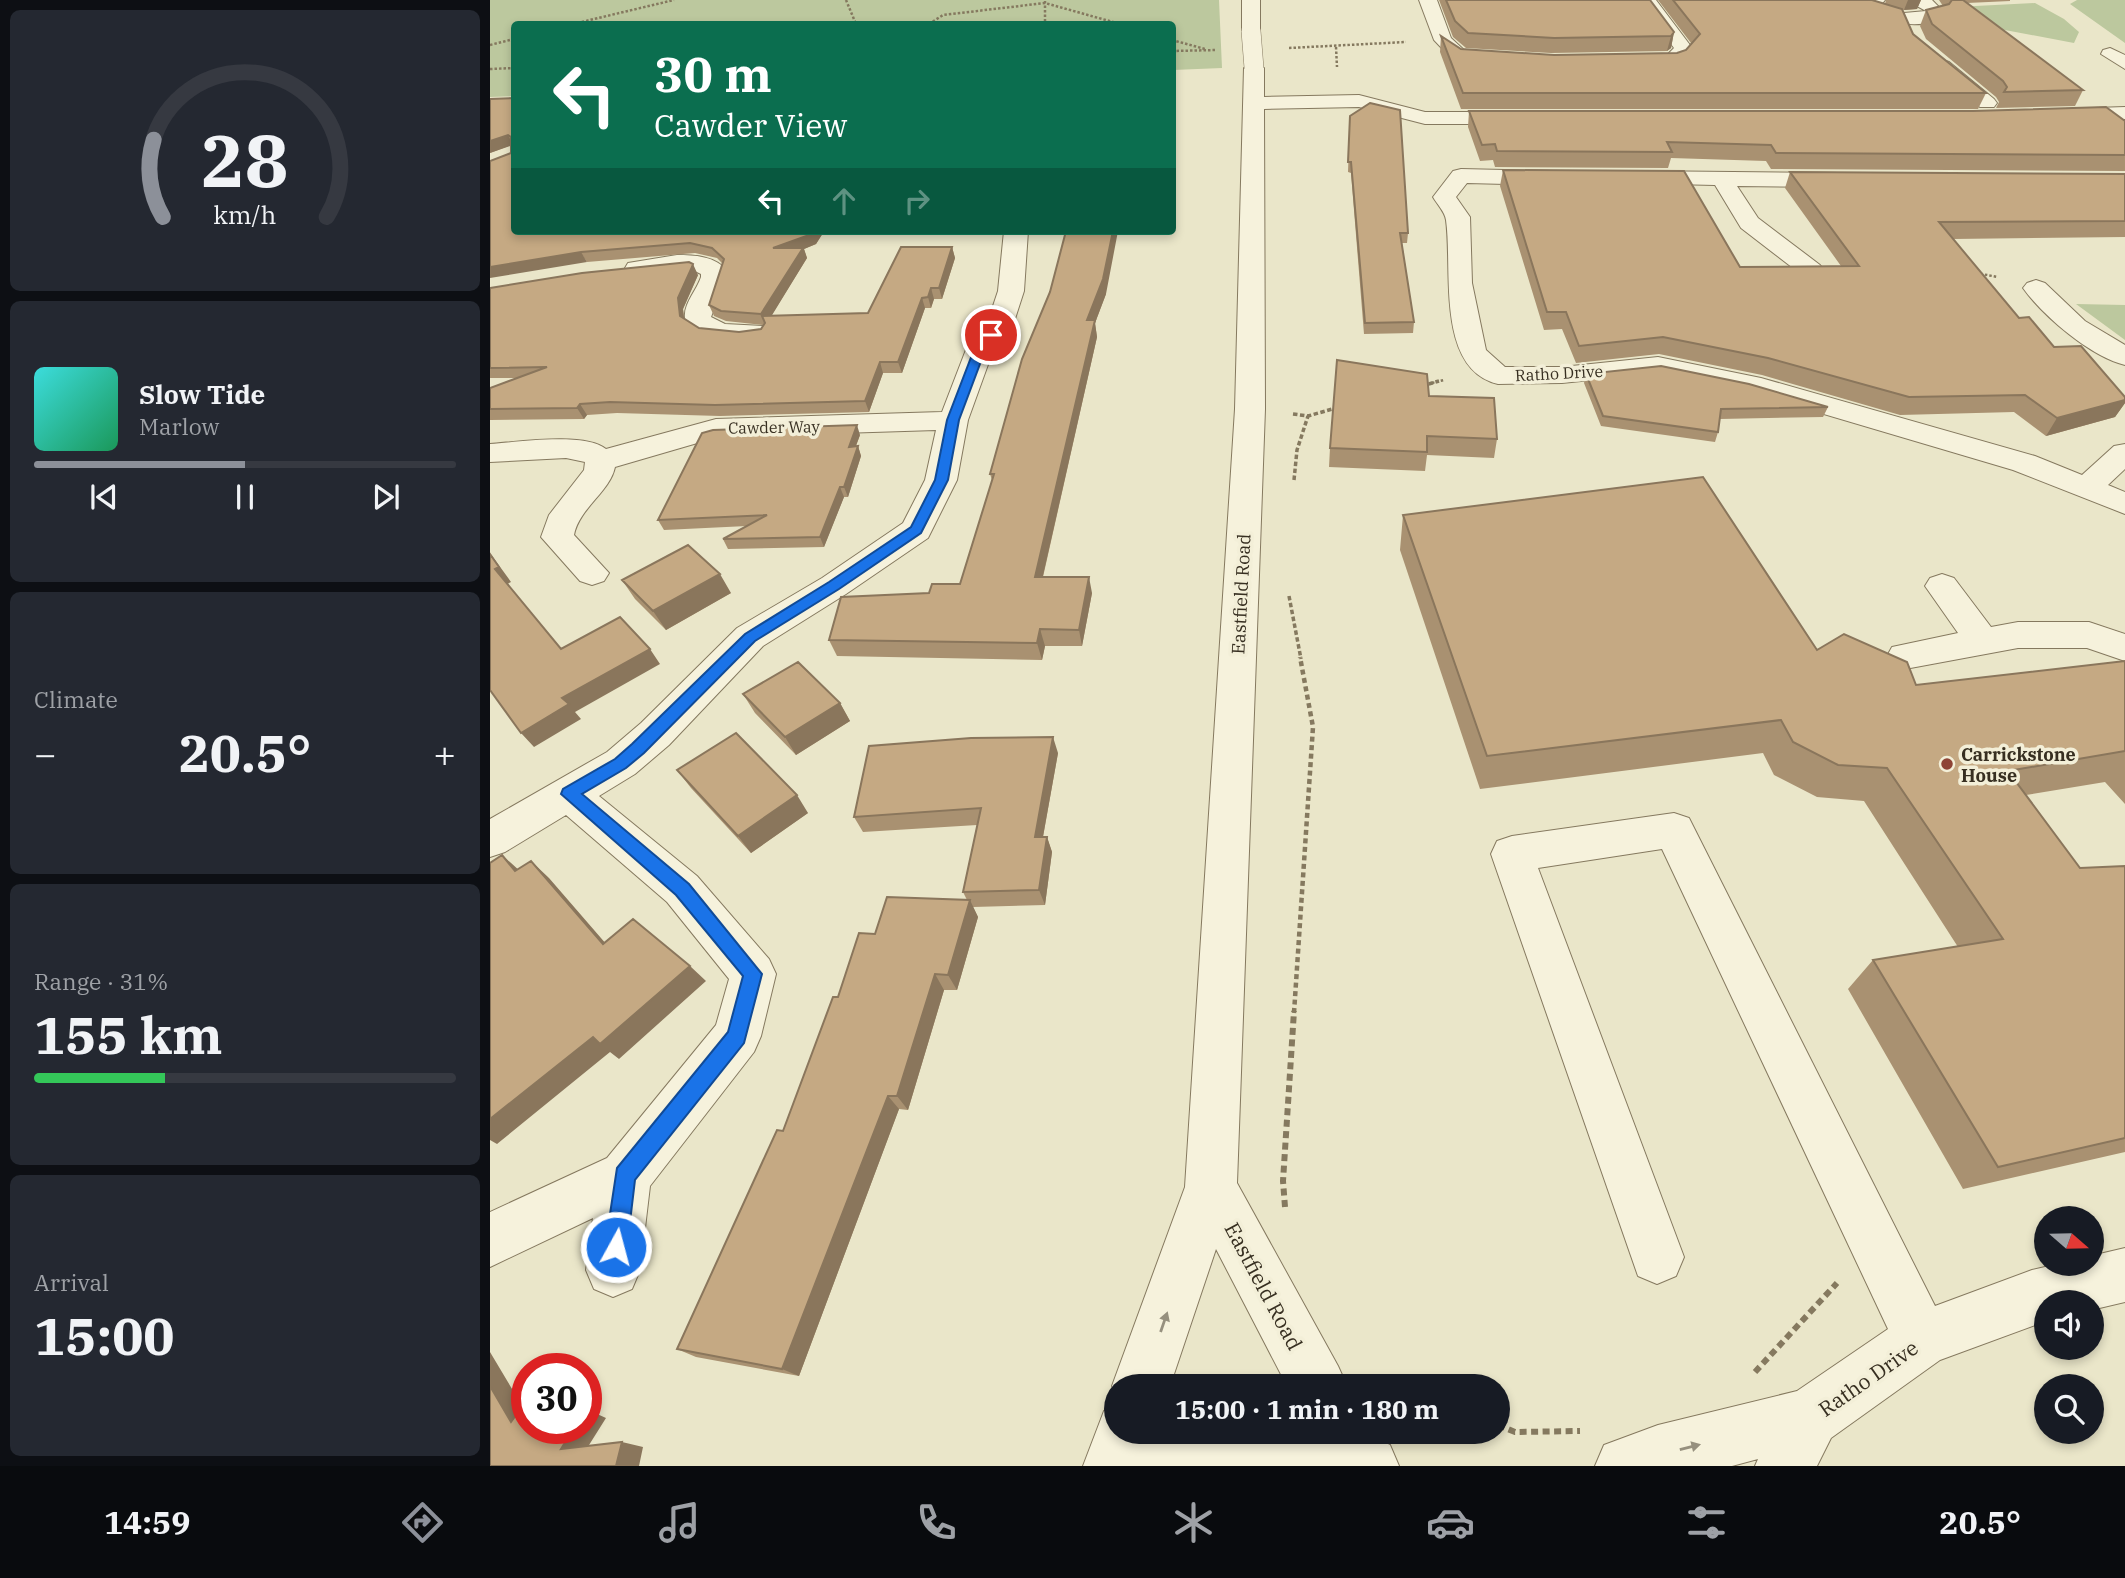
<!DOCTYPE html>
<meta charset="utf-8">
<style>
body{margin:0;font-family:"IBM Plex Serif",serif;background:#242831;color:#f1f3f6;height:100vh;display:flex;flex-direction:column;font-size:26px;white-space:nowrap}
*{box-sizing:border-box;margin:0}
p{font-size:23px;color:#9ea1a6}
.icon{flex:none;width:38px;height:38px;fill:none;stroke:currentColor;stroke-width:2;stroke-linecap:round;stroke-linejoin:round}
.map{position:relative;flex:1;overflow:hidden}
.sheet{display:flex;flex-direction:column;gap:10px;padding:10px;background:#0d0f14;width:490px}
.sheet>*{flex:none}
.banner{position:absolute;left:21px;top:21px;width:665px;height:214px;border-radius:7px;box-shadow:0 4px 10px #0003;background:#0b6e4f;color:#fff;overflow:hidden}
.needle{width:46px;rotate:110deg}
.tools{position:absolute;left:1544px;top:1206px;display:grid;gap:14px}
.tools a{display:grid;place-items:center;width:70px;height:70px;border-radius:50%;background:#171b24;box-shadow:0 4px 10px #0003;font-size:35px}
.speed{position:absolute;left:21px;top:1353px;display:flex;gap:14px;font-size:35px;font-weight:700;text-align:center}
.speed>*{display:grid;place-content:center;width:91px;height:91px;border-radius:50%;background:#171b24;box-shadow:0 4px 10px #0003;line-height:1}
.speed .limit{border:10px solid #d22;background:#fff;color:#111}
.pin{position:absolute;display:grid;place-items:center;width:60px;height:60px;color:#fff;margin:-30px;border:4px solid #fff;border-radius:50%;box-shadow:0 2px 7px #0007}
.me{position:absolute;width:77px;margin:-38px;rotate:7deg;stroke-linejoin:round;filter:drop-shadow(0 0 5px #0008)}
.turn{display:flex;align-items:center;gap:24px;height:147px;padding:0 28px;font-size:32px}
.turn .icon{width:91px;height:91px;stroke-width:2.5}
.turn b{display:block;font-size:49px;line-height:60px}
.lanes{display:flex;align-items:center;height:66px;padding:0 28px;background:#0003;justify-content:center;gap:35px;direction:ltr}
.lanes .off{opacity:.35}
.big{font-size:52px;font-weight:800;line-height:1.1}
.sheet .tile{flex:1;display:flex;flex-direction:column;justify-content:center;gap:10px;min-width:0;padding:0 24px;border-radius:10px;background:#242831}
.sheet .dial{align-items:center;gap:0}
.dial svg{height:182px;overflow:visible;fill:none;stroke:#363941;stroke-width:7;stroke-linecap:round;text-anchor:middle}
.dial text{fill:#f1f3f6;stroke:none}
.song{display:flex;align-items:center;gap:21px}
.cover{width:84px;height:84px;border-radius:10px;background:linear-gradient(135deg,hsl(180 70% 55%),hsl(150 70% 35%))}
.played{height:7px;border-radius:4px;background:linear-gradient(90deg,#8c9099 50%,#363941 50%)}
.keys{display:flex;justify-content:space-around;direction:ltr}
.heat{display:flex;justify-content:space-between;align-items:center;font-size:38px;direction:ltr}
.charge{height:10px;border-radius:5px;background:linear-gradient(90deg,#34c759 31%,#363941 0)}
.trip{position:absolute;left:614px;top:1374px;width:406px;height:70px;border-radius:35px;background:#171b24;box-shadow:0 4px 10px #0003;font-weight:800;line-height:70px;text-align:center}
.tab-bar{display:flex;height:112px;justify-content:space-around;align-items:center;background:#090b0e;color:#9ea1a6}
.tab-bar .icon{width:49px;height:49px}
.tab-bar .active{color:#8c9099}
.tab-bar b{font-size:32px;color:#f1f3f6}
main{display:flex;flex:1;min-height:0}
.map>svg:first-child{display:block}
.green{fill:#bcc89e}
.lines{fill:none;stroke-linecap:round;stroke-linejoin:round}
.minor-casing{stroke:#85795f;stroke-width:2}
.path-far3{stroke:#85795f;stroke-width:2.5;stroke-dasharray:2.5 2;stroke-linecap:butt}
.path-far2{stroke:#85795f;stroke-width:3.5;stroke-dasharray:4.5 2.5;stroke-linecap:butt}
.path-far1{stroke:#85795f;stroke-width:4.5;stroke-dasharray:5 3.5;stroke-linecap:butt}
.path{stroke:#85795f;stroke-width:6;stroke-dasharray:7 4.5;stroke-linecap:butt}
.minor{fill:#f6f2dc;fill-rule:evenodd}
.minor-bridge-casing{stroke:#85795f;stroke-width:20;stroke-linecap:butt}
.minor-bridge{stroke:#f6f2dc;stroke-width:19}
.wall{fill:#a99171}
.shaded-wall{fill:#8a765c}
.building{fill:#c5a983;stroke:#8a765c;stroke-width:2}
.oneway{fill:#96907e}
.route{fill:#1a73e8;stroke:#114b97;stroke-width:2}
.poi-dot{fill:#8e4335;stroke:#f3efd8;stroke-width:2.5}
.labels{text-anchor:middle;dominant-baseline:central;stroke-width:7;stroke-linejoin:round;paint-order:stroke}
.far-street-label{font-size:16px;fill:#372f21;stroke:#f3efd8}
.street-label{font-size:18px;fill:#372f21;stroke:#f3efd8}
.poi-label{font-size:18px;font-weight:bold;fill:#372f21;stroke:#f3efd8;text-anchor:start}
.near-street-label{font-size:21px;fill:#372f21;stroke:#f3efd8}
</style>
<main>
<section class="sheet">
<div class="tile dial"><svg viewBox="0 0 100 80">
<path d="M14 69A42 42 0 1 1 86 69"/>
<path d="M14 69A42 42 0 0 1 10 35" stroke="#8c9099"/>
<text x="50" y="56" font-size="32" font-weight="700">28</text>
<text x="50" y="72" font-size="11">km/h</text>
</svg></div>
<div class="tile">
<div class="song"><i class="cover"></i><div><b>Slow Tide</b><p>Marlow</p></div></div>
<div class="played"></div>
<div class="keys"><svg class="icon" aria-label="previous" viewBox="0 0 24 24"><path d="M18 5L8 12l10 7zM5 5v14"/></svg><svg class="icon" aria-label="pause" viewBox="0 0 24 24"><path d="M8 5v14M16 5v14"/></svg><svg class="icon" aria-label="next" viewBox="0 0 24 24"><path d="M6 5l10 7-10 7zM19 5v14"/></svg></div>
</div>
<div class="tile"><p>Climate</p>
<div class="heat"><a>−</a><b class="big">20.5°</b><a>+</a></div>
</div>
<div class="tile"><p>Range · 31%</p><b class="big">155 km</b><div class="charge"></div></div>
<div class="tile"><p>Arrival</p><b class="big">15:00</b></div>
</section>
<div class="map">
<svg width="1635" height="1466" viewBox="0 0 1635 1466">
<rect width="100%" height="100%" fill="#eae6c9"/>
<!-- green -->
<path class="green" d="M0 0H729L732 68 683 70 682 24H24V96L0 97Z
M1587 0H1635V43L1580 4Z
M1545 3 1574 19 1589 32 1584 43 1483 24 1466 7Z
M1586 304 1635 305V340Z"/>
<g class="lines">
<defs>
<path id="minor" d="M752 0H770V31L767 35 761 36 752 31Z
M929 0H947L961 38 975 51 1003 54 1005 58 1003 62 963 60 944 40Z
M1148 0H1166L1203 49 1190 64 1143 67 1134 61 1143 55 1178 54 1184 48Z
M1373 0H1395L1390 6 1414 13 1436 11 1416 0H1442L1455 13C1436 33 1398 22 1377 13L1371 3Z
M1620 48 1635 55V69L1611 54 1613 50Z
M1452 60 1459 62 1504 99 1507 103 1504 107H1490L1445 70 1442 66 1445 62Z
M764 62 774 68V97L869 95 935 112H1031L1038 114 1041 118 1038 122 1031 124H935L869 107 774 109 775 409 747 1183 848 1366 857 1386H797L726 1249 680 1386H626V1396L622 1386 695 1187 745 409 754 68Z
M1635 107V119L1575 121 1568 119 1565 115 1568 111 1575 109Z
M971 169 1062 171 1070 173 1073 178 1070 183 1062 185 977 183 966 197 980 217 982 283 996 350 1015 367H1072L1168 357 1271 378 1545 456 1592 475 1624 446 1635 444V469L1618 485 1635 492V514L1523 470 1256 391 1168 373 1072 383 1008 384C945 369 963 268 956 220 955 212 947 204 943 197L963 171Z
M1147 171 1349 173 1357 175 1360 180 1357 185 1349 187 1247 186 1268 218 1330 265 1334 270 1330 275 1321 278 1312 275 1251 228 1225 185 1139 183 1136 178 1139 173Z
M514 231H538L534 291 524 322 504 348 478 420 467 480 438 538 356 594 273 646 179 745 145 774 109 796 207 876 279 959 286 974 271 1036 264 1052 160 1186 150 1270 142 1289 123 1297 104 1289 96 1270 103 1218 0 1267V1212L117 1158 226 1025 239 979 177 902 76 815 15 852 0 857V819L117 752 151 723 247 628 332 578 413 523 435 480 446 430 228 437 125 467C120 492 89 508 84 535L119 573 114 581 102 585 90 581 51 537 59 515 94 470 95 462 76 458 0 462V444C28 442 95 432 116 449L226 419 452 412 477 347 498 321 508 291Z
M187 255C204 255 226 256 237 271L236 277 221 317 235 324 273 326 277 332 273 338C256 342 198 344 195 318 193 304 207 290 211 277V274C189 262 162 279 138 273L135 268 138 263Z
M1546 280 1555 283 1595 321 1635 345V365C1601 357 1553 316 1533 288L1537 283Z
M1452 574 1464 578 1501 627 1528 622H1599L1635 634V661L1597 648H1528L1415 669 1402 665 1397 656 1402 647 1468 633 1435 586 1440 578Z
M1184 813 1199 818 1445 1306 1542 1270 1568 1264H1601V1256L1635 1248V1302L1601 1310V1302H1556V1321L1450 1360 1341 1438 1327 1466H1265L1268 1459 1242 1466H1105L1114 1445 1168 1425 1307 1391 1398 1329 1172 849 1048 868 1194 1257 1186 1276 1167 1284 1148 1276 1001 854 1007 841 1022 836Z
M626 1406V1432H874L900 1445 909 1466H593L614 1411Z"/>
</defs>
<!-- minor casing -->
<use href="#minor" class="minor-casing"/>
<!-- path-far3 -->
<path class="path-far3" d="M356 0 366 24
M555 1V24
M83 24 184 0
M439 24 453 15 555 3 630 24
M682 40 715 49
M0 45 24 39
M846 47 847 67
M799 48 916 42
M682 51 727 50
M0 69 24 68
M1486 273 1508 277
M942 383 954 380"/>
<!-- path-far2 -->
<path class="path-far2" d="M932 386 949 381
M803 414 818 416 846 408
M804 480 807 450 818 416
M799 596 811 659"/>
<!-- path-far1 -->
<path class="path-far1" d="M804 1013 823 727 810 657"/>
<!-- path -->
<path class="path" d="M795 1207 793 1181 804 1011
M1265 1372 1347 1283
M884 1378 904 1386
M1008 1425 1025 1432 1090 1431"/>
<!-- minor -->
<use href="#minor" class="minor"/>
<defs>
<path id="minor-bridge" d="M761 31 764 68"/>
</defs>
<!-- minor-bridge casing -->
<use href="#minor-bridge" class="minor-bridge-casing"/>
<!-- minor-bridge -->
<use href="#minor-bridge" class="minor-bridge"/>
</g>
<!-- wall -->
<path class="wall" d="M949 0H1160L1184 32 1181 48 1177 51 1061 53 976 48 963 37Z
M1168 0H1382L1395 4 1396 0H1431L1427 9 1412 10 1423 34 1496 93 1488 109H971L950 52 951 36 971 49 1064 55 1187 53 1196 50 1201 43Z
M1449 0H1520V1L1477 3 1593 90 1585 106 1506 108 1509 102 1506 97 1436 39 1430 26 1436 10 1453 6Z
M0 99 333 233 326 244 314 249 317 258 281 316 378 313 462 247 465 258 452 299H444L441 308H435L412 373H393L379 412 230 416 127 413 97 415 94 419 0 420V388L26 378H0V288L208 275 193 309 194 318 209 328 249 332 271 329 273 325 236 321 224 316 219 305 233 264 227 258 205 253 97 262 21 153V145L0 153Z
M979 111 1635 121V171L1281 169 1276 161 1181 158 1178 168 1005 167 1003 160 990 161 978 127Z
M860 116 918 233 917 243H912L924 322 923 333 874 334 861 173 858 172Z
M1013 170 1250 267 1351 266 1295 188 1300 172 1635 174V237L1463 239 1529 318 1564 347 1635 397V403L1625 417 1556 436 1524 412 1410 415 1272 375 1169 354 1086 363 1072 329 1054 330 1010 186Z
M560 292 616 294 605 323 607 337 553 577 602 593 592 646H555L552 660 347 656 339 640 439 593 470 584 502 480 500 474Z
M1096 374 1338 407 1333 417 1230 419 1228 432 1225 442 1111 426 1094 383Z
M939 396 1007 439 1004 458 937 455 935 471 839 467 840 448Z
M370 435 366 446H368L371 456 358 497H354L334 547 238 549 233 539 257 526 174 530 168 520Z
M913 515 1327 650 1426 685 1635 661V804L1615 782 1536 795 1590 868 1635 866V1152L1473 1189 1358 989 1383 960 1468 947 1374 801 1327 797 1284 775 1273 753 990 789 910 550Z
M132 580 241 593 176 630 145 599Z
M253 694 350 703 360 721 306 755 265 713Z
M568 753 553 837H557L562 852 555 905 483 907 488 917 467 990H454L418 1110 409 1109 309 1376 206 1357 187 1349 293 1131 348 997 385 934 477 900 473 892 487 825 373 832 364 817Z
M187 770 318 813 261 853 201 788Z"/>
<!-- shaded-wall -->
<path class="shaded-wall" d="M1418 0H1431L1427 9 1414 10Z
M1184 32 1181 48 1177 51 1181 36Z
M18 135 23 145 0 153V141Z
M324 231H337L333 233 326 244 314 249 317 258 276 325 271 314 283 248Z
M623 231H628L616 294 605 323 607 337 549 593 545 577 597 320Z
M462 247 465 258 452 299 449 288Z
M91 252 97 262 0 278V267Z
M203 264 208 275 193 309 195 326 190 316 188 298Z
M441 288 444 299 441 308 438 297Z
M432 298 435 308 412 373 408 362Z
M390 362 393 373 379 412 375 401Z
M1635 400V403L1625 417 1556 436 1567 418Z
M90 404 97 415 94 419 87 408Z
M367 425 370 435 362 456 359 447Z
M368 446 371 456 358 497 354 487Z
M350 487 354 497 334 547 330 537Z
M0 553 21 582 17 584 5 569Z
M230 574 241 593 176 630 163 611Z
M599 577 602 593 592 646 589 630Z
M550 629 555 646 552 660 547 643Z
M160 649 170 664 85 712 91 719 44 747 31 733 72 698Z
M350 703 360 721 306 755 295 737Z
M563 737 568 753 550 853 545 837Z
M307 795 318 813 261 853 248 836Z
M557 837 562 852 555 905 549 890Z
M12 855 31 872 25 871Z
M41 861 59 878 130 960 113 944Z
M480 900 488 917 467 990 458 975Z
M200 966 216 981 129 1059 120 1052 7 1144 0 1140V1119L103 1037Z
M445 974 454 990 418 1110 407 1096Z
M398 1096 409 1109 309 1376 292 1369Z
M0 1352 37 1414 21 1422 0 1386Z
M96 1409 116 1418 94 1453 71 1449 84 1428H96Z
M132 1442 153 1447 149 1466H126Z"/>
<!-- building -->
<path class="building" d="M956 0H1160L1184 32 1181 36 1064 38 978 33 965 21Z
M1183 0H1382L1412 9 1423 34 1496 93H973L951 36 971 49 1064 55 1187 53 1196 50 1210 34Z
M1462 0H1473L1593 90 1514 92 1517 87 1513 81 1442 24 1436 10 1459 4Z
M24 98V231H324L322 234 283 248H313L271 314 231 311 219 305 234 259 222 248 200 243 91 252 0 267V161L21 153V137L18 135 0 141V99Z
M880 103 910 110 918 233H910L924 322 875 323 861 162H858L860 116Z
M1616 107 1635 121V155L1286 153 1281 145 1177 142 1182 152 1007 151 1005 144 992 145 979 111H1483Z
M1013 170 1194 171 1250 267 1369 266 1300 172 1635 174V221L1449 222 1529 318 1539 317 1564 347 1591 346 1635 397V400L1567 418 1535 395 1419 397 1278 358 1173 337 1089 346 1076 312H1057Z
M576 231H623L613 279 597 320H605L545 577H599L589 630 550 629 547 643 339 640 351 597 439 593 442 584H470L504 474H500L532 359 560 292Z
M411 247H462L449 288H441L438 297 432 298 408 362H390L375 401 225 405 120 402 90 404 87 408 0 409V388L57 367 0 368V288L92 273 199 262 203 264 202 267 188 298 190 316 209 328 249 332 271 329 275 323 272 316 378 313Z
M847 360 937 374 939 396 1004 398 1007 439 937 436V452L840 448Z
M1171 366 1259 384 1338 407 1231 409 1228 432 1113 416 1096 374Z
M367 425 359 447 368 446 354 487H350L330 537 233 539 277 515 168 520 212 433 223 430Z
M1213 477 1327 650 1354 634 1417 662 1426 685 1635 661V751L1518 771 1590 868 1635 866V1138L1508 1167 1383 960 1513 939 1397 768 1348 765 1303 742 1291 720 997 756 913 515Z
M198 545 230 574 163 611 132 580Z
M0 554 9 567 5 569 71 649 130 617 160 649 72 698 79 704 31 733 0 690Z
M308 662 350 703 295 737 253 694Z
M246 733 307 795 248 836 187 770Z
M563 737 545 837H557L549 890 473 892 491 808 364 817 379 746 481 738Z
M12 855 25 871 41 861 113 944 143 919 200 966 110 1044 103 1037 0 1119V863Z
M397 897 480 900 458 975 445 974 407 1096H398L292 1369 187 1349 287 1130 293 1131 343 997H348L369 933 385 934Z
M0 1386 21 1422 37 1400V1428H84L71 1449 132 1442 126 1466H0Z"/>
<!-- one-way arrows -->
<defs><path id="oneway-solid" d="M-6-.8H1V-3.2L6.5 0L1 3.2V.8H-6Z" transform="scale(1.75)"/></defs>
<g class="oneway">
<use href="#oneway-solid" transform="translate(674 1322) rotate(-71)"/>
<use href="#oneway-solid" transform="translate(1200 1447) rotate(-14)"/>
</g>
<!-- route -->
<path class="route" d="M497 332 507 335 496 348 469 420 458 480 431 533 349 589 265 641 154 753 136 768 92 794 199 884 272 974 254 1043 145 1180 137 1247 134 1255 126 1258 118 1255 115 1247 127 1168 238 1032 253 976 186 895 71 794 73 789 125 759 142 744 255 634 339 582 421 527 445 480 457 420 485 347Z"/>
<!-- markers -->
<circle class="poi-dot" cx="1457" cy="764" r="7"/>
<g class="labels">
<!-- far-street labels -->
<g class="far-street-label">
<text transform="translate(1069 373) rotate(-3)">Ratho Drive</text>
<text transform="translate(284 427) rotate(-1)">Cawder Way</text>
</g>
<!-- street labels -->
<g class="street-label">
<text transform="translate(751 594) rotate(-87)">Eastfield Road</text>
</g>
<!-- poi labels -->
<g class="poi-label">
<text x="1471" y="754">Carrickstone<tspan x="1471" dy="21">House</tspan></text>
</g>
<!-- near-street labels -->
<g class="near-street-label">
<text transform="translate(774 1286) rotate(62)">Eastfield Road</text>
<text transform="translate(1378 1378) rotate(-35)">Ratho Drive</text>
</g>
</g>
</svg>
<div class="tools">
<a><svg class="needle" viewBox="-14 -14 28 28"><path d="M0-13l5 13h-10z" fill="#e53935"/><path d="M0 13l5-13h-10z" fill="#9ea1a6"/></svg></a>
<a><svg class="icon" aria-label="sound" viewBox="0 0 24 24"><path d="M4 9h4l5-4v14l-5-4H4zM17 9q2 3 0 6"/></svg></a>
<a><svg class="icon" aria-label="search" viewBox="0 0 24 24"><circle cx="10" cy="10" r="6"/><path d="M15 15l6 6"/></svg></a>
</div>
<div class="speed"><div class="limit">30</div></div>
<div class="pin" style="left:501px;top:335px;background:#d93025"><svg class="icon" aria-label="arrive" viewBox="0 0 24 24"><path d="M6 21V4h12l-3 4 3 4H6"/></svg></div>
<svg class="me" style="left:126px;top:1247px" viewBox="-20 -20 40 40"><circle r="17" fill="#1a73e8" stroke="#fff" stroke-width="3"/><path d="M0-11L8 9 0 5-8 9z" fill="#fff"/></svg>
<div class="trip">15:00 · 1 min · 180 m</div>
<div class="banner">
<div class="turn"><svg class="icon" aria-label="left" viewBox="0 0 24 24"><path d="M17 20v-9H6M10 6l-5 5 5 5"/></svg><div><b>30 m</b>Cawder View</div></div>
<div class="lanes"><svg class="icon" aria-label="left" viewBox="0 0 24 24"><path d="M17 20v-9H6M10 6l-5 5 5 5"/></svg><svg class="icon off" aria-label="ahead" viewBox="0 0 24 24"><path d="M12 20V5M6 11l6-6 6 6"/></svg><svg class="icon off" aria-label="right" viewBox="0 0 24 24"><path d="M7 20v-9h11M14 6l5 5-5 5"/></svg></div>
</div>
</div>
</main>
<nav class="tab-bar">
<b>14:59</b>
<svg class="icon active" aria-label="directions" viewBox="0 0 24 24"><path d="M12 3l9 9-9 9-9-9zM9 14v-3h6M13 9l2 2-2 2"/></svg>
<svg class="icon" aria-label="music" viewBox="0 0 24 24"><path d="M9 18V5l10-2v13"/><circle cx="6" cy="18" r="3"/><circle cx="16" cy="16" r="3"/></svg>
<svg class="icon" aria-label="phone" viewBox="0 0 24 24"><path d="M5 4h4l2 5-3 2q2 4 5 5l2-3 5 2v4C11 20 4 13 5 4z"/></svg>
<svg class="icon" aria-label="climate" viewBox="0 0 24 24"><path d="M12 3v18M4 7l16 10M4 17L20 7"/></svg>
<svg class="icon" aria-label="car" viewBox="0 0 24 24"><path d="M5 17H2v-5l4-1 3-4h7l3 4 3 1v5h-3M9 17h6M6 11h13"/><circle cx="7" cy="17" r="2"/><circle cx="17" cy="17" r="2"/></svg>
<svg class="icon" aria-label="filters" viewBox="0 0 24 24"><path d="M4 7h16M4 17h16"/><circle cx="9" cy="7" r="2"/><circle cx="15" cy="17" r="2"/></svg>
<b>20.5°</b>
</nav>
